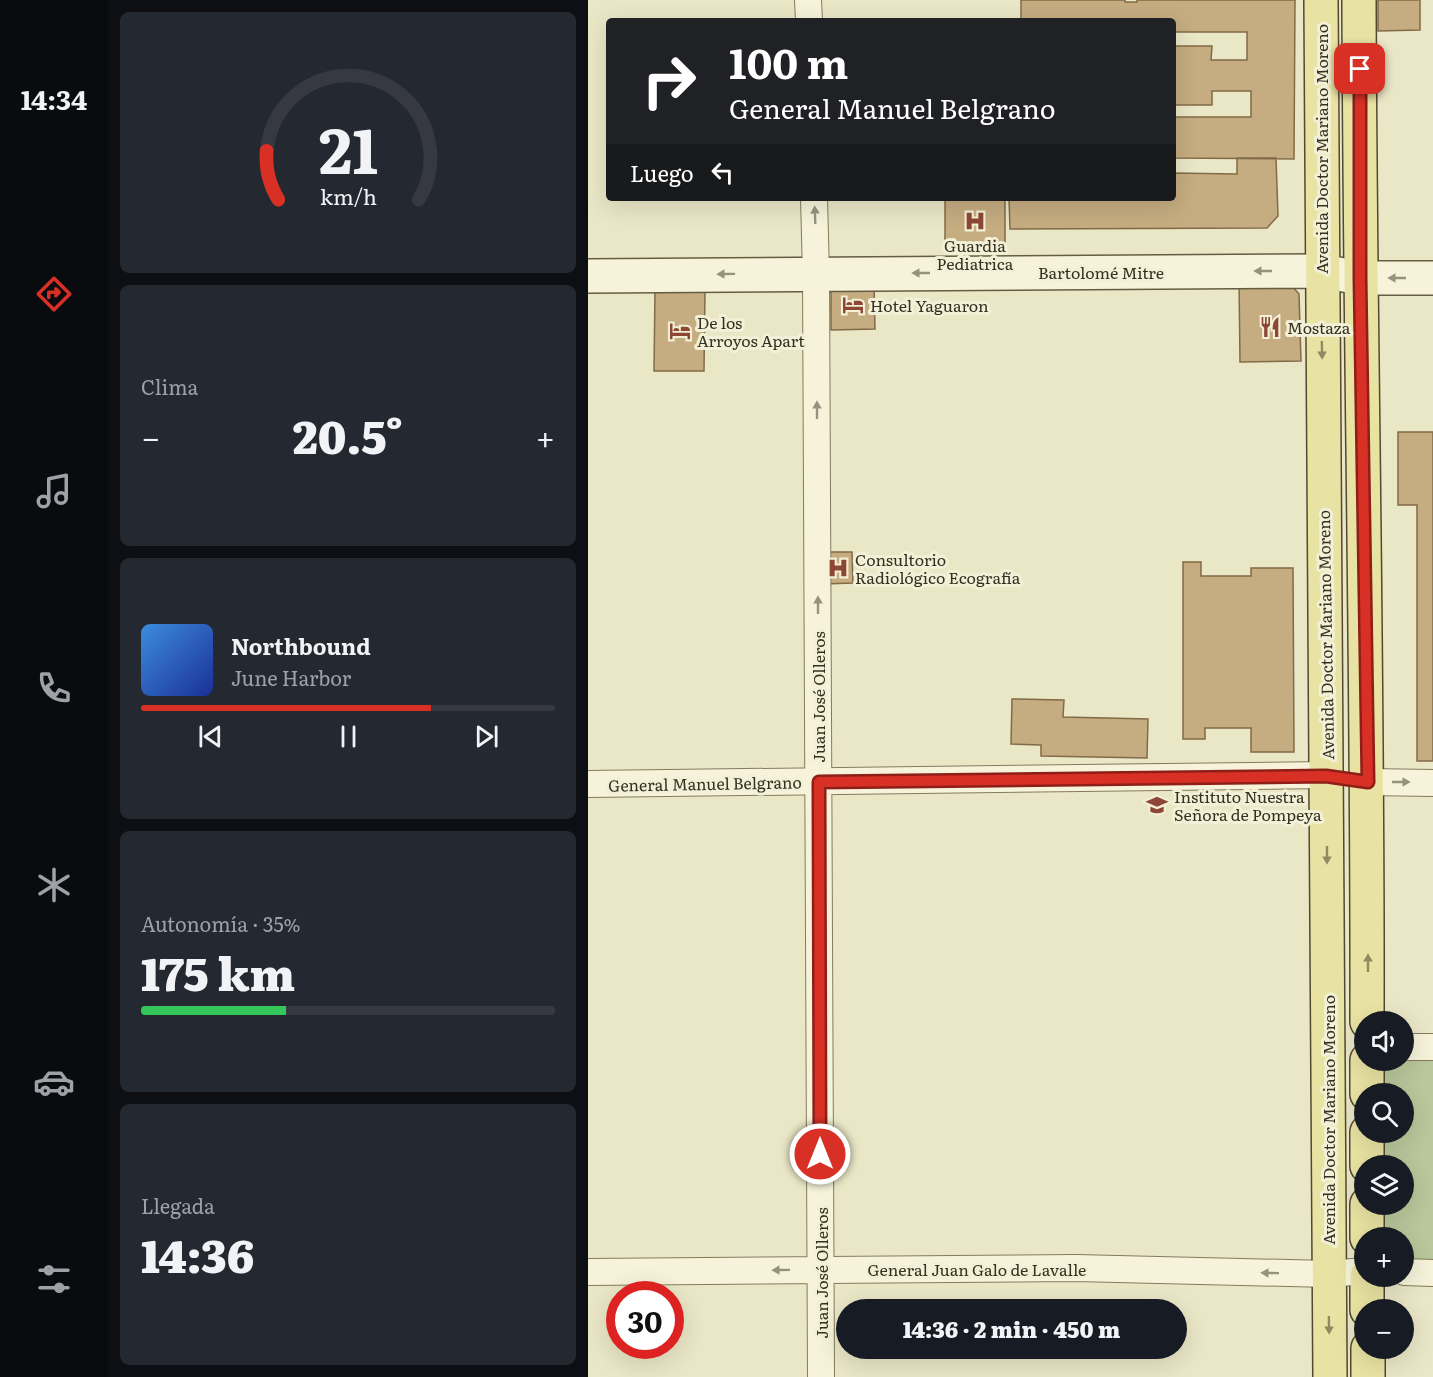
<!DOCTYPE html>
<html lang="es">
<meta charset="utf-8">
<style>
body{margin:0;font-family:Literata,serif;background:#242831;color:#f1f3f6;height:100vh;display:flex;flex-direction:column;font-size:22px;white-space:nowrap}
*{box-sizing:border-box;margin:0}
p{font-size:20px;color:#9ea1a6}
.icon{flex:none;width:33px;height:33px;fill:none;stroke:currentColor;stroke-width:2;stroke-linecap:round;stroke-linejoin:round}
.map{position:relative;flex:1;overflow:hidden}
.details{display:flex;flex-direction:column;gap:12px;padding:12px;background:#0d0f14;width:480px}
.details>*{flex:none}
.banner{position:absolute;left:18px;top:18px;width:570px;height:183px;border-radius:6px;box-shadow:0 6px 24px #0002;background:#202124;color:#fff;overflow:hidden}
.buttons{position:absolute;left:766px;top:1011px;display:grid;gap:12px}
.buttons a{display:grid;place-items:center;width:60px;height:60px;border-radius:50%;background:#171b24;box-shadow:0 6px 24px #0002;font-size:30px}
.speed{position:absolute;left:18px;top:1281px;display:flex;gap:12px;font-size:30px;font-weight:700;text-align:center}
.speed>*{display:grid;place-content:center;width:78px;height:78px;border-radius:50%;background:#171b24;box-shadow:0 6px 24px #0002;line-height:1}
.speed .limit{border:9px solid #d22;background:#fff;color:#111}
.pin{position:absolute;display:grid;place-items:center;width:51px;height:51px;color:#fff;margin:-26px;border-radius:12px;box-shadow:0 3px 9px #0006}
.me{position:absolute;width:66px;margin:-33px;rotate:0deg;stroke-linejoin:round;filter:drop-shadow(0 0 4px #0008)}
.turn{display:flex;align-items:center;gap:21px;height:126px;padding:0 24px;font-size:27px}
.turn .icon{width:78px;height:78px;stroke-width:2.5}
.turn b{display:block;font-size:42px;line-height:51px}
.then{display:flex;align-items:center;height:57px;padding:0 24px;background:#0003;gap:12px;font-size:22px}
.big{font-size:45px;font-weight:800;line-height:1.1}
.details .tile{flex:1;display:flex;flex-direction:column;justify-content:center;gap:9px;min-width:0;padding:0 21px;border-radius:9px;background:#242831}
.details .dial{align-items:center;gap:0}
.dial svg{height:156px;overflow:visible;fill:none;stroke:#363941;stroke-width:7;stroke-linecap:round;text-anchor:middle}
.dial text{fill:#f1f3f6;stroke:none}
.song{display:flex;align-items:center;gap:18px}
.cover{width:72px;height:72px;border-radius:9px;background:linear-gradient(135deg,hsl(210 70% 55%),hsl(230 70% 35%))}
.played{height:6px;border-radius:3px;background:linear-gradient(90deg,#d93025 70%,#363941 70%)}
.keys{display:flex;justify-content:space-around;direction:ltr}
.heat{display:flex;justify-content:space-between;align-items:center;font-size:33px;direction:ltr}
.charge{height:9px;border-radius:4px;background:linear-gradient(90deg,#34c759 35%,#363941 0)}
.trip{position:absolute;left:248px;top:1299px;width:351px;height:60px;border-radius:30px;background:#171b24;box-shadow:0 6px 24px #0002;font-weight:800;line-height:60px;text-align:center}
main{display:flex;flex:1;min-height:0}
.dock{display:flex;flex-direction:column;width:108px;justify-content:space-around;align-items:center;background:#090b0e;color:#9ea1a6}
.dock .icon{width:42px;height:42px}
.dock .current{color:#d93025}
.dock b{font-size:27px;color:#f1f3f6}
.map>svg:first-child{display:block}
.green{fill:#b9c79c}
.building{fill:#c5ac81;stroke:#816b46;stroke-width:1.5}
.lines{fill:none;stroke-linecap:round;stroke-linejoin:round}
.street-casing{stroke:#847b5e;stroke-width:28}
.secondary-casing{stroke:#665c41;stroke-width:36}
.primary-casing{stroke:#534832;stroke-width:36}
.street{stroke:#f6f3da;stroke-width:26}
.secondary{stroke:#f6f3da;stroke-width:33}
.primary{stroke:#e9e3a3;stroke-width:33}
.oneway{fill:#96927e}
.oneway2{fill:#908a62}
.route-casing{stroke:#8d1f18;stroke-width:15}
.route{stroke:#d93025;stroke-width:10}
.labels{text-anchor:middle;dominant-baseline:central;stroke-width:6;stroke-linejoin:round;paint-order:stroke}
.street-label{font-size:16px;fill:#363021;stroke:#f2f0d6}
.poi-label{font-size:16px;fill:#363021;stroke:#f2f0d6;text-anchor:start}
</style>
<main>
<nav class="dock">
<b>14:34</b>
<svg class="icon current" aria-label="directions" viewBox="0 0 24 24"><path d="M12 3l9 9-9 9-9-9zM9 14v-3h6M13 9l2 2-2 2"/></svg>
<svg class="icon" aria-label="music" viewBox="0 0 24 24"><path d="M9 18V5l10-2v13"/><circle cx="6" cy="18" r="3"/><circle cx="16" cy="16" r="3"/></svg>
<svg class="icon" aria-label="phone" viewBox="0 0 24 24"><path d="M5 4h4l2 5-3 2q2 4 5 5l2-3 5 2v4C11 20 4 13 5 4z"/></svg>
<svg class="icon" aria-label="climate" viewBox="0 0 24 24"><path d="M12 3v18M4 7l16 10M4 17L20 7"/></svg>
<svg class="icon" aria-label="car" viewBox="0 0 24 24"><path d="M5 17H2v-5l4-1 3-4h7l3 4 3 1v5h-3M9 17h6M6 11h13"/><circle cx="7" cy="17" r="2"/><circle cx="17" cy="17" r="2"/></svg>
<svg class="icon" aria-label="filters" viewBox="0 0 24 24"><path d="M4 7h16M4 17h16"/><circle cx="9" cy="7" r="2"/><circle cx="15" cy="17" r="2"/></svg>
</nav>
<section class="details">
<div class="tile dial"><svg viewBox="0 0 100 80">
<path d="M14 69A42 42 0 1 1 86 69"/>
<path d="M14 69A42 42 0 0 1 8 44" stroke="#d93025"/>
<text x="50" y="56" font-size="32" font-weight="700">21</text>
<text x="50" y="72" font-size="11">km/h</text>
</svg></div>
<div class="tile"><p>Clima</p>
<div class="heat"><a>−</a><b class="big">20.5°</b><a>+</a></div>
</div>
<div class="tile">
<div class="song"><i class="cover"></i><div><b>Northbound</b><p>June Harbor</p></div></div>
<div class="played"></div>
<div class="keys"><svg class="icon" aria-label="previous" viewBox="0 0 24 24"><path d="M18 5L8 12l10 7zM5 5v14"/></svg><svg class="icon" aria-label="pause" viewBox="0 0 24 24"><path d="M8 5v14M16 5v14"/></svg><svg class="icon" aria-label="next" viewBox="0 0 24 24"><path d="M6 5l10 7-10 7zM19 5v14"/></svg></div>
</div>
<div class="tile"><p>Autonomía · 35%</p><b class="big">175 km</b><div class="charge"></div></div>
<div class="tile"><p>Llegada</p><b class="big">14:36</b></div>
</section>
<div class="map">
<svg width="845" height="1377" viewBox="0 0 845 1377">
<rect width="100%" height="100%" fill="#eae7c7"/>
<!-- green -->
<path class="green" d="M816 1054 845 1055V1260L816 1259V1238H793L794 1205 816 1204V1166L794 1165 795 1133 816 1132V1094L796 1093V1061L816 1060Z"/>
<!-- building -->
<path class="building" d="M433 0H537V2H549V0H707L706 159 585 158V117H663V91H624V105H585V46H624L623 60H659V32H585V21H433Z
M790 0H832V30L790 31Z
M649 158H688L690 216 679 228 422 229 421 198H585V173L649 174Z
M357 198H417V244H357Z
M697 278 711 294 713 361 652 362 651 279Z
M243 281H286L287 329 243 330Z
M67 290 117 291 116 371H66Z
M810 432H845V761H829V505H810Z
M235 552H264L265 583 236 584Z
M595 562H613V576H663V568H705L706 752H663V728H617V739H595Z
M424 699 476 700 475 717 560 719 559 758 453 756V745L423 744Z"/>
<g class="lines">
<defs>
<path id="street" d="M220 0 221 21
M226 198 228 274 233 1377
M780 782 845 783
M0 784 738 775
M816 1047H845
M0 1272 488 1268 740 1274 777 1271
M816 1272 845 1273"/>
<path id="secondary" d="M0 276 734 271 772 278H845"/>
<path id="primary" d="M733 0 742 1377
M771 0C772 341 780 681 779 1022
M779 1094V1060
M779 1166V1132
M779 1238V1204
M779 1276V1310
M780 1348V1377"/>
</defs>
<!-- street casing -->
<use href="#street" class="street-casing"/>
<!-- secondary casing -->
<use href="#secondary" class="secondary-casing"/>
<!-- primary casing -->
<use href="#primary" class="primary-casing"/>
<!-- street -->
<use href="#street" class="street"/>
<!-- secondary -->
<use href="#secondary" class="secondary"/>
<!-- primary -->
<use href="#primary" class="primary"/>
</g>
<!-- one-way arrows -->
<defs><path id="oneway-solid" d="M-6-.8H1V-3.2L6.5 0L1 3.2V.8H-6Z" transform="scale(1.5)"/></defs>
<g class="oneway">
<use href="#oneway-solid" transform="translate(227 215) rotate(-92)"/>
<use href="#oneway-solid" transform="translate(675 271) rotate(180)"/>
<use href="#oneway-solid" transform="translate(333 273) rotate(180)"/>
<use href="#oneway-solid" transform="translate(138 274) rotate(179)"/>
<use href="#oneway-solid" transform="translate(809 278) rotate(-180)"/>
<use href="#oneway-solid" transform="translate(229 410) rotate(-90)"/>
<use href="#oneway-solid" transform="translate(230 605) rotate(-90)"/>
<use href="#oneway-solid" transform="translate(813 782)"/>
<use href="#oneway-solid" transform="translate(193 1270) rotate(179)"/>
<use href="#oneway-solid" transform="translate(682 1273) rotate(-179)"/>
</g>
<g class="oneway2">
<use href="#oneway-solid" transform="translate(734 350) rotate(89)"/>
<use href="#oneway-solid" transform="translate(739 855) rotate(90)"/>
<use href="#oneway-solid" transform="translate(780 963) rotate(-90)"/>
<use href="#oneway-solid" transform="translate(741 1325) rotate(89)"/>
</g>
<g class="lines">
<defs>
<path id="route" d="M232 1154 231 782 738 776 780 782 772 278V69"/>
</defs>
<!-- route casing -->
<use href="#route" class="route-casing"/>
<!-- route -->
<use href="#route" class="route"/>
</g>
<!-- icons -->
<defs>
<symbol id="hospital-bare" viewBox="-9 -9 18 18"><path d="M-5-5h3v3.5h4V-5h3V5h-3V1.5h-4V5h-3Z" fill="#8d4734" stroke="#f2f0d6" stroke-width="2.5" paint-order="stroke"/></symbol>
<symbol id="hotel-bare" viewBox="-9 -9 18 18"><path d="M-6-4.5h1.5V1H6V5H4.5V3h-9V5H-6ZM-4 0a1.8 1.8 0 1 1 3.6 0ZM.5 0V-2.5h3Q6-2.5 6 0Z" fill="#8d4734" stroke="#f2f0d6" stroke-width="2.5" paint-order="stroke"/></symbol>
<symbol id="restaurant-bare" viewBox="-9 -9 18 18"><path d="M-5-6h1v4h1v-4h1v4h1v-4h1v5L-1.5 .5V6h-2V.5L-5-1ZM5-6V6H3V1.5H1.5Q1.5-4 5-6Z" fill="#8d4734" stroke="#f2f0d6" stroke-width="2.5" paint-order="stroke"/></symbol>
<symbol id="school-bare" viewBox="-9 -9 18 18"><path d="M0-5L7-2L0 1L-7-2ZM-4 1L0 2.5L4 1V4Q0 6-4 4Z" fill="#8d4734" stroke="#f2f0d6" stroke-width="2.5" paint-order="stroke"/></symbol>
</defs>
<g fill-rule="evenodd">
<use href="#hospital-bare" x="372" y="206" width="30" height="30"/>
<use href="#hotel-bare" x="250" y="290" width="30" height="30"/>
<use href="#restaurant-bare" x="667" y="312" width="30" height="30"/>
<use href="#hotel-bare" x="77" y="316" width="30" height="30"/>
<use href="#hospital-bare" x="235" y="553" width="30" height="30"/>
<use href="#school-bare" x="554" y="790" width="30" height="30"/>
</g>
<g class="labels">
<!-- street labels -->
<g class="street-label">
<text transform="translate(733 149) rotate(-90)">Avenida Doctor Mariano Moreno</text>
<text x="513" y="272">Bartolomé Mitre</text>
<text transform="translate(737 635) rotate(-91)">Avenida Doctor Mariano Moreno</text>
<text transform="translate(230 697) rotate(-90)">Juan José Olleros</text>
<text transform="translate(117 783) rotate(-1)">General Manuel Belgrano</text>
<text transform="translate(740 1120) rotate(-90)">Avenida Doctor Mariano Moreno</text>
<text x="389" y="1269">General Juan Galo de Lavalle</text>
<text transform="translate(233 1273) rotate(-90)">Juan José Olleros</text>
</g>
<!-- poi labels -->
<g class="poi-label">
<text x="387" y="245" text-anchor="middle">Guardia<tspan x="387" dy="18">Pediatrica</tspan></text>
<text x="282" y="305">Hotel Yaguaron</text>
<text x="109" y="322">De los<tspan x="109" dy="18">Arroyos Apart</tspan></text>
<text x="699" y="327">Mostaza</text>
<text x="267" y="559">Consultorio<tspan x="267" dy="18">Radiológico Ecografía</tspan></text>
<text x="586" y="796">Instituto Nuestra<tspan x="586" dy="18">Señora de Pompeya</tspan></text>
</g>
</g>
</svg>
<div class="buttons">
<a><svg class="icon" aria-label="sound" viewBox="0 0 24 24"><path d="M4 9h4l5-4v14l-5-4H4zM17 9q2 3 0 6"/></svg></a>
<a><svg class="icon" aria-label="search" viewBox="0 0 24 24"><circle cx="10" cy="10" r="6"/><path d="M15 15l6 6"/></svg></a>
<a><svg class="icon" aria-label="layers" viewBox="0 0 24 24"><path d="M12 4l9 5-9 5-9-5zM3 14l9 5 9-5"/></svg></a>
<a>+</a>
<a>−</a>
</div>
<div class="speed"><div class="limit">30</div></div>
<div class="pin" style="left:772px;top:69px;background:#d93025"><svg class="icon" aria-label="arrive" viewBox="0 0 24 24"><path d="M6 21V4h12l-3 4 3 4H6"/></svg></div>
<svg class="me" style="left:232px;top:1154px" viewBox="-20 -20 40 40"><circle r="17" fill="#d93025" stroke="#fff" stroke-width="3"/><path d="M0-11L8 9 0 5-8 9z" fill="#fff"/></svg>
<div class="trip">14:36 · 2 min · 450 m</div>
<div class="banner">
<div class="turn"><svg class="icon" aria-label="right" viewBox="0 0 24 24"><path d="M7 20v-9h11M14 6l5 5-5 5"/></svg><div><b>100 m</b>General Manuel Belgrano</div></div>
<div class="then">Luego<svg class="icon" aria-label="left" viewBox="0 0 24 24"><path d="M17 20v-9H6M10 6l-5 5 5 5"/></svg></div>
</div>
</div>
</main>
